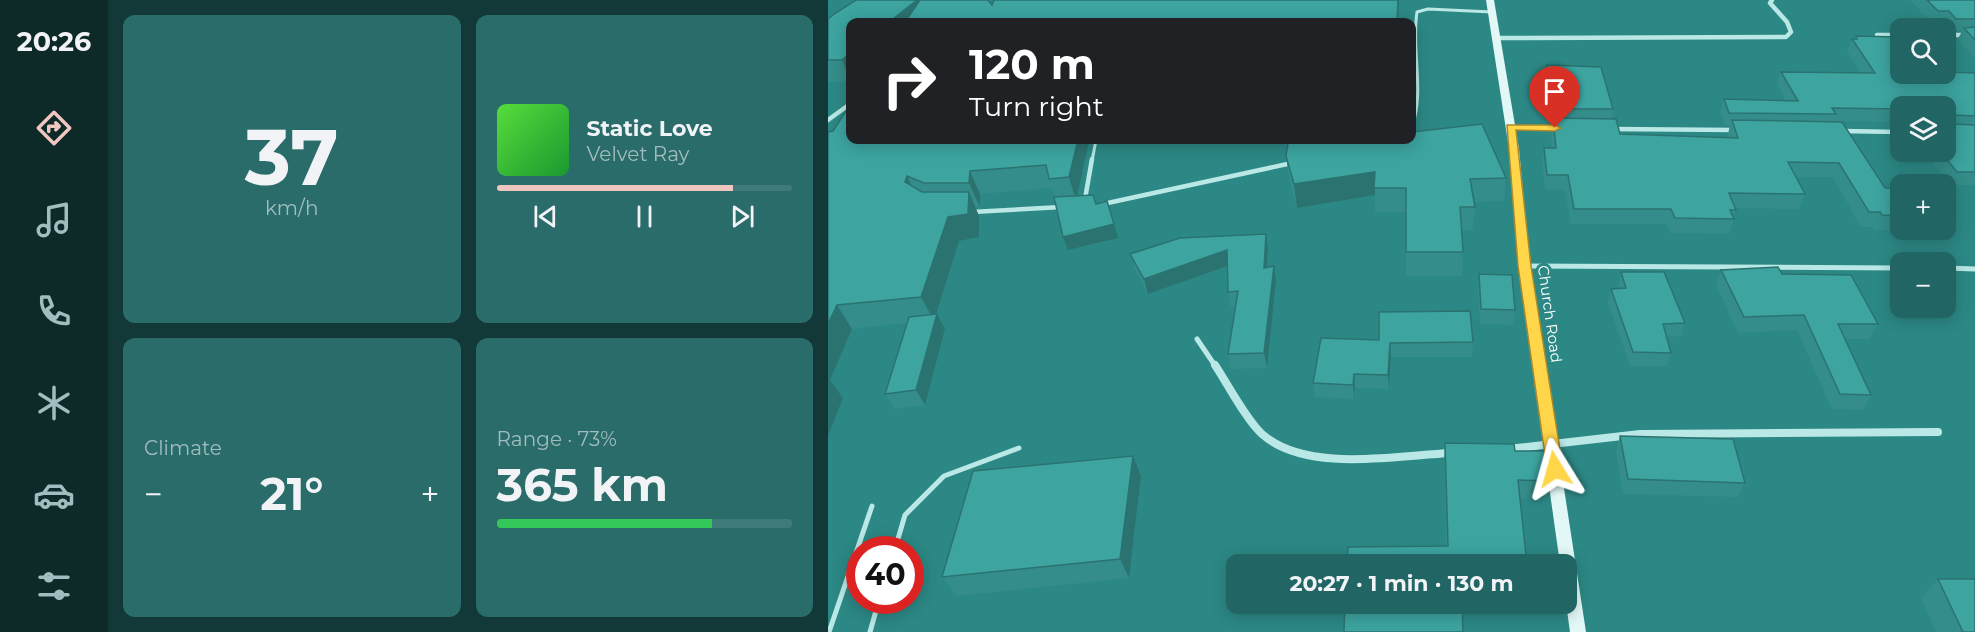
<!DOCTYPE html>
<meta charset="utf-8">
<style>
body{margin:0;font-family:Montserrat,sans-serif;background:#296c6a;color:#f1f3f6;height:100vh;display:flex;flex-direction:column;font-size:22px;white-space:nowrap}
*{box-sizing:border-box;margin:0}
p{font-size:20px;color:#a2bdbf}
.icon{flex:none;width:33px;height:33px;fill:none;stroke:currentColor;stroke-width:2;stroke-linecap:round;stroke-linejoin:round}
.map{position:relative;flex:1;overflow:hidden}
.drawer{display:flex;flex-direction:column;gap:15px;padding:15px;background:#123837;width:720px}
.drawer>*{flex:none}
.guide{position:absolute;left:18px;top:18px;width:570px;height:126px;border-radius:12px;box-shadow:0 3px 15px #0003;background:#202124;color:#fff;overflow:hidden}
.tools{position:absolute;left:1062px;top:18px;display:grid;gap:12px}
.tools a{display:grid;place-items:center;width:66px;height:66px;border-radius:12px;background:#216664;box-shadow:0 3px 15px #0003;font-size:30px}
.speed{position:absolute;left:18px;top:536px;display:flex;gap:12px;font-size:30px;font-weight:700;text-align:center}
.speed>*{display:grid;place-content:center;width:78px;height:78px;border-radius:50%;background:#216664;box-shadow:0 3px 15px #0003;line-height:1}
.speed .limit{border:9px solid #d22;background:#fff;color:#111}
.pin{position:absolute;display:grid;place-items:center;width:51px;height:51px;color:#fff;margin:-62px -26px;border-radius:50% 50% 50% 0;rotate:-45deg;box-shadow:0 0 6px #0007}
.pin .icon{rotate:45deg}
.me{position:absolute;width:66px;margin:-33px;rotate:352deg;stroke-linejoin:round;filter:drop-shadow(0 0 4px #0008)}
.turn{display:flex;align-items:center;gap:21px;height:126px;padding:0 24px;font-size:27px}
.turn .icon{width:78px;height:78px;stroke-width:2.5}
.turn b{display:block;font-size:42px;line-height:51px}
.big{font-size:45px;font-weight:700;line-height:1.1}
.drawer .tile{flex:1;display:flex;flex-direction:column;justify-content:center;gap:9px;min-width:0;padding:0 21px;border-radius:12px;background:#296c6a}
.drawer .dial{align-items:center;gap:0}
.dial b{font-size:78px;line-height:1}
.song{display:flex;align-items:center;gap:18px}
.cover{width:72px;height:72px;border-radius:9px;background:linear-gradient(135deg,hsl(110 70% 55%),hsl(130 70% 35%))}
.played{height:6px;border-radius:3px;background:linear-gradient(90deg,#f0c6c1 80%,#3e7a78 80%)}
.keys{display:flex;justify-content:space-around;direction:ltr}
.heat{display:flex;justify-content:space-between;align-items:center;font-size:33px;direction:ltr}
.charge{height:9px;border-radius:4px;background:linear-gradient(90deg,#34c759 73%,#3e7a78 0)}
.drawer .tiles{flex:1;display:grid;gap:15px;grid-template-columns:repeat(2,1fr)}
.trip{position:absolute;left:398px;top:554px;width:351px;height:60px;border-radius:12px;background:#216664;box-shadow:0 3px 15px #0003;font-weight:700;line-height:60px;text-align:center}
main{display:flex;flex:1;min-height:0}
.dock{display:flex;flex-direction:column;width:108px;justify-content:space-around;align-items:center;background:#0d2928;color:#a2bdbf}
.dock .icon{width:42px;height:42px}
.dock .current{color:#f0c6c1}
.dock b{font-size:27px;color:#f1f3f6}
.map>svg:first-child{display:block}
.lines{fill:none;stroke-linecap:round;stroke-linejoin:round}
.lane-far2{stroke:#b9e8e6;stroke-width:3}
.lane-far1{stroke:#b9e8e6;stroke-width:4.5}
.lane{stroke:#b9e8e6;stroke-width:5}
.street-far2{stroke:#b9e8e6;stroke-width:4.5}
.street-far1{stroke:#b9e8e6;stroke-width:5}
.street{stroke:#b9e8e6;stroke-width:8}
.secondary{fill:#e2f8f7;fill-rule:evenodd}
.wall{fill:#348d8a}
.shaded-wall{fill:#2b7370}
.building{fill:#3da4a0;stroke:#2b7370;stroke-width:1.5}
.route{fill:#ffd54a;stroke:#a68a30;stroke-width:1.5}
.labels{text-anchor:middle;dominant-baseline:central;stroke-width:6;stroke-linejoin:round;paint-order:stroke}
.street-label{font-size:15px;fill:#fff;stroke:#2c8885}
</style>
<main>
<nav class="dock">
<b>20:26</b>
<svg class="icon current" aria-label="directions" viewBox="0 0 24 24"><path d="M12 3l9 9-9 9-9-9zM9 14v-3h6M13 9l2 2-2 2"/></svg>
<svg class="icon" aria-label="music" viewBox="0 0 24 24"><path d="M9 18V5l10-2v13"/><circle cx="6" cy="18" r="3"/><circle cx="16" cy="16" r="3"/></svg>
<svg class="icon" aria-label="phone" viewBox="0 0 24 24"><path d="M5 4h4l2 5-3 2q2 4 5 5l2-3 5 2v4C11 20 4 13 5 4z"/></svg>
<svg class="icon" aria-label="climate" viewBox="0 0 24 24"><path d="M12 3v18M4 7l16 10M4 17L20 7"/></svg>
<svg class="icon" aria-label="car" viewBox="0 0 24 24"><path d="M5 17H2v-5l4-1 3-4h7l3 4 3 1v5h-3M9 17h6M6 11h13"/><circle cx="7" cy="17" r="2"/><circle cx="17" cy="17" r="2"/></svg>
<svg class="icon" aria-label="filters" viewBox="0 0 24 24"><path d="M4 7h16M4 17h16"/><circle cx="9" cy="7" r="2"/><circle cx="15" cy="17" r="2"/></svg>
</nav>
<section class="drawer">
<div class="tiles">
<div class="tile dial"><b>37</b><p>km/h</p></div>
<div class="tile">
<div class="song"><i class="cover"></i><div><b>Static Love</b><p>Velvet Ray</p></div></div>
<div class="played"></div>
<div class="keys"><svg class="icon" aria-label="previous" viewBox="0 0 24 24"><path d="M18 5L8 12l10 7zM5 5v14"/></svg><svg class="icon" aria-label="pause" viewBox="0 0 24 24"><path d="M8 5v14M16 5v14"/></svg><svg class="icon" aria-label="next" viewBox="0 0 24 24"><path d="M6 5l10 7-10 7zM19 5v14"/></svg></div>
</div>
<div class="tile"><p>Climate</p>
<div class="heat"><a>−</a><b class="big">21°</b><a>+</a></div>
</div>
<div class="tile"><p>Range · 73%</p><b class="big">365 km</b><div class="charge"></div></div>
</div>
</section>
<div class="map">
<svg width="1147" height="632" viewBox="0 0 1147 632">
<rect width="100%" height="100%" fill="#2c8885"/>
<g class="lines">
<!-- lane-far2 -->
<path class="lane-far2" d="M584 127C597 90 583 50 589 12L600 9 664 12
M264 161 268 140"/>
<!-- lane-far1 -->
<path class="lane-far1" d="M257 199 264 159
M275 204 464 163
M144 212 234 207"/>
<!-- lane -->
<path class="lane" d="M67 549 77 515 116 476 191 448
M1 632 44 506
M42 632 51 600"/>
<!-- street-far2 -->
<path class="street-far2" d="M1049 35H1072
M1118 35H1147
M668 38 958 37 963 32 959 22 942 3 944 0
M0 120 22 104
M683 127 730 128
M782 129 907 130
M1013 131 1072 132"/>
<!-- street-far1 -->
<path class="street-far1" d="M696 266 1072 268
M1118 268 1147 269
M369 339 388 367"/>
<!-- street -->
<path class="street" d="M387 365C399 383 419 421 434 434 478 473 566 456 622 453
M680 449 812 434 1110 432"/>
<!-- secondary -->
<path class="secondary" d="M658 0H666L691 149 702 266 758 632H742L738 603V564H732L690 266 681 149Z"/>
</g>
<!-- wall -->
<path class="wall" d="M166 0H571L570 22H22V82H1L0 83V19L164 5Z
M1082 0H1147V59L1130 39 1134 31 1122 30 1116 23H1104Z
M1028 36 1072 74 1147 73V185H1122L1096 152H1118V106H1072V122L1005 121 1057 188 1072 191V230H1081H1046L1044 227H1033L1005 177H968L977 194 971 209 907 208 908 210 905 217 906 219 901 234 842 233 839 224H743L737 190 717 189 714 162 716 148H724L723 132 724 123H722L717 79 719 65 785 109 783 119 792 134 901 138 900 134 902 125H897L892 111 896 99 958 101 949 84 953 72 1033 73 1019 51 1024 39H1026Z
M5 131 261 142 249 196 268 204 290 238 240 250 227 197 224 188 152 194V207H147L151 216V237L131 241 108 314 117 329 97 405 67 409 57 394 79 323 24 329 2 380 15 398 0 436V132Z
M270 140H584L678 178 676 201 646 202 647 207 645 230H634L635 252 634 276H578V212H547V195L469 208 461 179 458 156 463 142H271Z
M440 249 439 267 448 281 439 368 403 369 400 354 407 306 403 307 400 292 399 266 320 294 307 269 302 254Z
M893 270 954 274 1050 324 1041 339H1017L1043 395 1035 410 1004 409 969 330 910 333 888 285Z
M793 272 857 323 853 336 839 337 843 353 839 366H802L780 302 783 289 791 288 790 286Z
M651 274 687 310 685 325 652 324 650 289Z
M551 340 645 342 644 357H563L561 389 527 388 526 399 487 397 485 383Z
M792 436 917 483 910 497 795 494 788 451Z
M617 443 687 451 722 481 719 499 692 498 699 564 618 546 616 461Z
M313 476 301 578 129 596 114 577Z
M1110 579 1147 632H1108L1093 598Z"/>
<!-- shaded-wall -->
<path class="shaded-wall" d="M89 0H96V22H61Z
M570 0H571L570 22H569Z
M22 53V78L14 60Z
M250 140H264L261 142 248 201 241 177Z
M463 140H542L465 157Z
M142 171 152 194V207L141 183Z
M547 172V195L469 208 466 184Z
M79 176 90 199 77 182Z
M141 192 151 216V237L131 241 106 321 93 297 120 217Z
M286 224 290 238 240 250 235 237Z
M438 234 440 249 438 283 436 268Z
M399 250 402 265 320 294 316 279Z
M446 266 448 281 439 368 436 353Z
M9 305 24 329 2 380 15 398 0 436V324Z
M109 314 117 329 97 405 88 390Z
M562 343 563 357 561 389 560 375Z
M526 374 527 388 526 399 525 385Z
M305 456 313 476 301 578 292 559Z"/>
<!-- building -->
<path class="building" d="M28 0H89L61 22H22V53L14 60H0V19L6 14Z
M92 0H160L164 5 166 0H570L569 22H77Z
M1099 0H1147V19H1128L1121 11H1110Z
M1147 27V40L1136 28Z
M1028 36 1070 37 1072 41V74H1118V72L1147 73V116L1125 115 1120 119 1124 124 1147 125V172H1129L1113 152H1118V106H1072V109L1004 108 1008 114 901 113 896 99 970 101 953 72 1047 73 1024 39H1029Z
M719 65 773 67 785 109H724Z
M22 105V140H250L241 177 221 179 218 165 142 171 141 183H96L79 176 77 182 94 192H141L140 214 120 217 93 297 9 305 0 324V132L5 131Z
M725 118 788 119 792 134 910 138 904 120 1014 122 1057 188H1071L1072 191V216L1054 215 1052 212H1041L1011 163 960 162 977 194 901 193 908 210H902L906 219 847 218 843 209H746L740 175H719L716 148H728Z
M654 124 678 178 642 179 647 207H632L635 252H578V188H546L547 172 466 184 458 156 460 143 476 140H584V132Z
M265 195 268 204 279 201 286 224 235 237 226 197Z
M438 234 436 268 446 266 436 353 400 354 410 291 400 292 399 250 316 279 302 254 352 238Z
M950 267 954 274 1023 275 1050 324H1010L1043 395 1012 394 976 315 916 317 893 270Z
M793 272H836L857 323 835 324 843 353 805 352 783 289 798 288Z
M651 274 684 275 687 310 653 309Z
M642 311 645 342 562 343 560 375 526 374 525 385 485 383 493 338 551 340V312Z
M109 314 88 390 57 394 81 317Z
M792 436 905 439 917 483 800 479Z
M617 443 686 444 687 451H719L722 481 690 480 699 564H519L520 547 620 546Z
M305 456 292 559 114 577 145 471Z
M1110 579H1147V632H1135Z
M517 603H634L635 632H516Z"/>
<!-- route -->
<path class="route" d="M679 125H727L733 128 727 131 688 130 703 266 735 469 733 474H721L719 469 690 266Z"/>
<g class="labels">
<!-- street labels -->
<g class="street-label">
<text transform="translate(722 314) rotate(82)">Church Road</text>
</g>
</g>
</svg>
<div class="tools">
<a><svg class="icon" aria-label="search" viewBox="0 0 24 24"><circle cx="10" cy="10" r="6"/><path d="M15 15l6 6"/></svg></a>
<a><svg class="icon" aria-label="layers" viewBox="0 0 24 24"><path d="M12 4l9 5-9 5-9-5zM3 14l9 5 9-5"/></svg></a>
<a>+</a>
<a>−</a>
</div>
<div class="speed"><div class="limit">40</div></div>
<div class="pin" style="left:727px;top:128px;background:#d93025"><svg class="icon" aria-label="arrive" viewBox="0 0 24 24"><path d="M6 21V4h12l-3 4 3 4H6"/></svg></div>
<svg class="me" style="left:727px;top:469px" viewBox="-20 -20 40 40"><path d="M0-17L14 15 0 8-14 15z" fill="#ffd54a" stroke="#fff" stroke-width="4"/></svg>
<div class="trip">20:27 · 1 min · 130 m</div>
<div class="guide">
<div class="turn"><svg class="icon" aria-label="right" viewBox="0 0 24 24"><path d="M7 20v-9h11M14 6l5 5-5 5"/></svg><div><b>120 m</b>Turn right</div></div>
</div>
</div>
</main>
